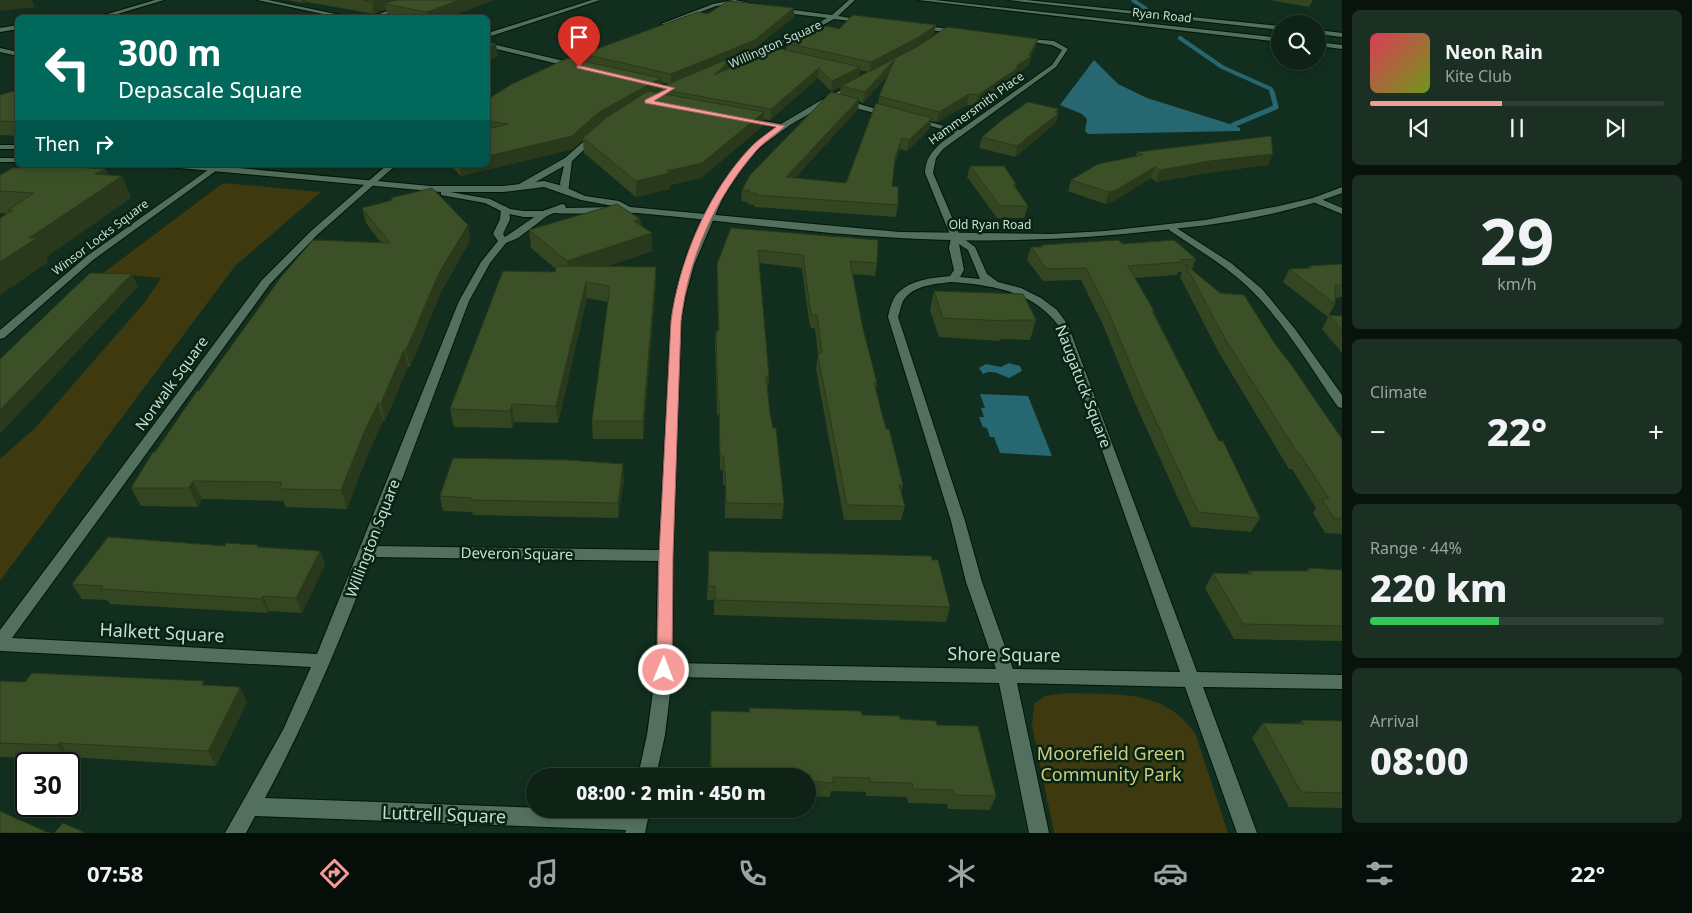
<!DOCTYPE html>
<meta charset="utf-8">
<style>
body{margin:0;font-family:"Noto Sans",sans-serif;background:#1c2f23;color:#f1f3f6;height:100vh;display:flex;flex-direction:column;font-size:19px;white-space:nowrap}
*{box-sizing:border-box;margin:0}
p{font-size:16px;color:#9ba4a1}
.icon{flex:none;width:28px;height:28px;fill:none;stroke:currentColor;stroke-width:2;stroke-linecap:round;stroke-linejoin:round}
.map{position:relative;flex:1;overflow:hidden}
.side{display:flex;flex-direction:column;gap:10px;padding:10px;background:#08130c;width:350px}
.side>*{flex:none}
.top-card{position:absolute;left:15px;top:15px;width:475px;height:152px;border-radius:8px;box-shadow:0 2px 8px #0003,0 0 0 1px #2e3f35;background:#00695c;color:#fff;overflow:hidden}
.tools{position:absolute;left:1271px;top:15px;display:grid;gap:10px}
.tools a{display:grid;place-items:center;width:55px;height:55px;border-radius:50%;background:#0e2216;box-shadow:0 2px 8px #0003,0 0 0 1px #2e3f35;font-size:25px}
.speed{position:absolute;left:15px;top:752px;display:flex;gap:10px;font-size:25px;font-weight:700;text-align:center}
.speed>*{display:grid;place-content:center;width:65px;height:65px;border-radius:50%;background:#0e2216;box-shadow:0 2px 8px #0003,0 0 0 1px #2e3f35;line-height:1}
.speed .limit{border:2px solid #111;border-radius:8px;background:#fff;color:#111}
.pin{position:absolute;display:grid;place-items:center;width:42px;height:42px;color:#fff;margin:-51px -21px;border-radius:50% 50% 50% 0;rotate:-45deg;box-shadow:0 0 5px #0007}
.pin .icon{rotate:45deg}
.me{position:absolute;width:55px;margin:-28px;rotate:1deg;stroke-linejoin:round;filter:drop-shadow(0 0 4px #0008)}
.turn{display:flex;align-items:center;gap:18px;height:105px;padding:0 20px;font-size:22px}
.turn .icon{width:65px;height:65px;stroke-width:2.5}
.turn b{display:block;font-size:35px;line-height:42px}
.then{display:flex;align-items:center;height:48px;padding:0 20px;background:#0003;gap:10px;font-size:19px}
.big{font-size:38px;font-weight:800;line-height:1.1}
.side .card{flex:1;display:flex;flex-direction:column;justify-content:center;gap:8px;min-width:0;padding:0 18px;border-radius:8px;background:#1c2f23}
.side .dial{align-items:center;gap:0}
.dial b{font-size:65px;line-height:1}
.song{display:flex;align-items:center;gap:15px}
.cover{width:60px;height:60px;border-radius:8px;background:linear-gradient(135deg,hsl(350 70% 55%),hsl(80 70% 35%))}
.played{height:5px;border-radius:2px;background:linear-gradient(90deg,#f59b98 45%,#2e3f35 45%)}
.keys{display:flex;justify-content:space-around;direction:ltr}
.heat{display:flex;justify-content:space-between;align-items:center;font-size:28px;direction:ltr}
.charge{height:8px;border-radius:4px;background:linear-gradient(90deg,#34c759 44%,#2e3f35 0)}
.trip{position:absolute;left:526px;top:768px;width:290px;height:50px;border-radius:25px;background:#0e2216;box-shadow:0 2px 8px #0003,0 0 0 1px #2e3f35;font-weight:800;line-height:50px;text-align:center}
.tabs{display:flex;height:80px;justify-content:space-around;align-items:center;background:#060e09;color:#9ba4a1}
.tabs .icon{width:35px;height:35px}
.tabs .active{color:#f59b98}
.tabs b{font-size:22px;color:#f1f3f6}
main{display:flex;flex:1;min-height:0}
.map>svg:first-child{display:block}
.green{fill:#3e390e}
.water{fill:#266772}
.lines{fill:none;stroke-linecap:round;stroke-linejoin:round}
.stream-far1{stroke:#266772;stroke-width:4}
.stream{stroke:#266772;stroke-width:5}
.minor-casing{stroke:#001608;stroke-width:2}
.tertiary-casing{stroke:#001608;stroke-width:2}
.secondary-casing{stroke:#001608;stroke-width:2}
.minor{fill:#52705d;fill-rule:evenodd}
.tertiary{fill:#52705d;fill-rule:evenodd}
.secondary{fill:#52705d;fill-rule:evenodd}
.wall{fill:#344522;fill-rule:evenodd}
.shaded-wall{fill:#2a381b}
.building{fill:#3c5027;stroke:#2a381b}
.route{fill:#f59b98;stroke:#9f6563}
.labels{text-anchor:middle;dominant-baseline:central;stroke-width:5;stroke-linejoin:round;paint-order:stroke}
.far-street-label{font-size:12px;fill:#ccdcd1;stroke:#082415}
.street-label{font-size:15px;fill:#ccdcd1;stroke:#082415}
.near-street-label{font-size:18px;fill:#ccdcd1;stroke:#082415}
.near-park-label{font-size:18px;fill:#d1c97d;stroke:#082415}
</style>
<main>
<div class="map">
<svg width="1342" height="833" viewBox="0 0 1342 833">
<rect width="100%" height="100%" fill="#122e1e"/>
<!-- green -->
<path class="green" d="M223 183 321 192 235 266 0 581V459L36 427 145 302 161 278 103 273Z
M1066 693C1115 695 1166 688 1196 735L1228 833H1054L1032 726 1034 704 1045 696Z"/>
<!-- water -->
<path class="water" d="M1094 60 1118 84 1147 98 1233 125 1240 128V131L1088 134 1085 131 1087 119 1082 114 1060 105Z
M1009 363 1020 366 1022 371 1009 378C1000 375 993 369 983 374L979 368 986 364 1001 367Z
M980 394 1028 396 1052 456 1000 453 994 437H990L987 428 983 427 979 417H984L981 408H985Z"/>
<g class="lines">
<!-- stream-far1 -->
<path class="stream-far1" d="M1133 0 1146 9
M1180 38 1222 67 1271 89 1272 93"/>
<!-- stream -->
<path class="stream" d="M1233 125 1276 107 1272 92"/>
<defs>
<path id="minor" d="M155 0H164L104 18H94Z
M257 0H268L355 18H342Z
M415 0H423L378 18H369Z
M592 0H600L488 37V33Z
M734 0 778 8 832 15 849 0H855L838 16 869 21 866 23 834 19 812 31 720 70 717 68 718 67 808 29 827 18 778 12 737 3 716 6 666 25 661 24 713 4Z
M18 25V29L0 32V28Z
M918 25 958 30 961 32 958 34 916 28Z
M1018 38 1054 41 1068 49 1056 67 943 149 936 158 933 173 960 236 975 247 987 274 998 282 1021 288 1041 298 1057 310 1068 325 1197 672 1342 675V689L1203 687 1257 833H1237L1185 687 1017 683 1049 833H1029L999 683 672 677 665 735 656 776H638L647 735 656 670 658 561 372 557C341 639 307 720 265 798L630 811V809H650L645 833H625L626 830 255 816 246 833H225L283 730 311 667 0 651V630L262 280 311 231 387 165H396L317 235 270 284 12 638 317 654 459 301 481 262 498 241 493 234 500 219 501 209 505 206 509 209 510 219 503 234 505 237 543 211 546 210 551 213 518 238 506 243 490 263 469 301 377 546 659 550 671 321C680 251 717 169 776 127L743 120 747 118 781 124 818 102 855 83 857 84V86L790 125 759 148 746 162 723 197 694 265 685 298 681 321 673 556 672 663 996 669 966 582 951 521 888 317C889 311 891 304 894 298 906 280 931 278 950 276L954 270 949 248 951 237 925 173C926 153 939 144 955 133L910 120 914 118 960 130 1052 65 1062 50 1052 45 1018 40ZM959 244 968 250 980 279 960 277 964 270ZM952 282C991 285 1033 291 1058 325L1180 672 1013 669 982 582 965 521 898 317C900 312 901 305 903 301 913 285 935 284 952 282Z
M488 43 564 61 595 50 600 51 571 63 570 65 560 67 557 65 558 64 488 47Z
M0 48 18 52V56L0 52Z
M840 100H846L893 114 886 116 840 104Z
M592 134 599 136 572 161 568 193H562L560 183 564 166 525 188H519V184L565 158Z
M215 165H224L93 260 4 338 0 339V330L87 256Z
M1316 197 1342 208V214L1313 202V198Z
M1172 225 1231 263 1262 289 1295 329 1342 395V408L1338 407C1309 365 1283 320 1246 285 1223 264 1195 248 1169 230V226Z"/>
<path id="tertiary" d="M0 145H18V149H0Z
M0 158H18V162H0Z
M165 165H202L250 169 430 186H503L544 181 563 186 585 196 619 201 630 207 900 232 1052 234 1105 231 1205 220 1279 206 1313 198 1342 187V193C1285 215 1223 224 1163 230 1076 240 987 243 900 238 812 233 725 221 637 213 610 211 581 215 554 213L544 217H524L505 213 485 203 441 195V192L169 167ZM544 187 581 200 619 207 566 208 565 205 562 204 543 211H524L510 209 490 199 450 192H503Z"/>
<path id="secondary" d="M918 0H935L1280 38V42Z
M1008 0H1026L1280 26V30Z
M1318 30 1342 33V37L1318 34Z
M1318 42 1342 45V49L1318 46Z"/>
</defs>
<!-- minor casing -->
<use href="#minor" class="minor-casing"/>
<!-- tertiary casing -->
<use href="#tertiary" class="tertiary-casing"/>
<!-- secondary casing -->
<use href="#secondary" class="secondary-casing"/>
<!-- minor -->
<use href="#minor" class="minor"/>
<!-- tertiary -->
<use href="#tertiary" class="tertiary"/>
<!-- secondary -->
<use href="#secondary" class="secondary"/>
</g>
<!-- wall -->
<path class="wall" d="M287 0H493L447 18H394L387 16 386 9 374 14 307 2 303 3Z
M1270 0H1313L1309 7Z
M708 14 794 17 754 49 735 57V66L786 50 787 43 839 29 936 25 934 34 917 46 879 67 1038 39 1035 48 1031 56 1029 65 1017 74 1016 77 1010 82 976 105H967L937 122 931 121 930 128 907 151 900 149 894 166 892 186 898 205 896 217 754 207V205L748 204V202L741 201 742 190 840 94 841 86 869 72 860 70 859 77 831 91 818 78 770 120 763 119V126L701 178 670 185V189L636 197 584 153 583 140 573 149 461 176 450 165H488V99L583 61V54ZM889 74 879 96 878 104 846 183 795 178 858 109 859 101 863 103ZM661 82 669 84 661 88Z
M18 90V136L0 135V95Z
M1058 112 1056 123 1015 157 979 148 982 137 998 124 999 122Z
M1137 152 1268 165 1206 173 1156 182 1151 178 1114 201 1105 204 1068 191 1071 180 1136 156Z
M970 166 1016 184 1015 187 1028 206 1024 218H997L967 177Z
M20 168 106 169 108 175 122 176 131 198 46 257 48 262 0 295V218L8 214 0 213V175Z
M391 198 468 225 470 241 442 290 410 367H408L385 421H383L368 454 347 509 286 507 283 501 202 499 198 507 141 506 131 488 155 452 199 391 381 243 366 223 362 208 392 201Z
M640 219 641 225 652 251 608 266 656 283 643 439H593L592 421 608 302 587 298 558 423 514 422 512 428 454 427 450 409 555 272 556 269 531 248 529 230Z
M731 228 877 263 875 276 852 274 863 329 877 383 876 391 886 429 903 485 901 493 905 506 901 520H844L816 369 818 355 815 328H811L809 321 802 268 759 263 769 376 768 390 770 414 784 504 782 519 725 518V485H723V470H720L719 415H717L715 344 716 331H718L717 277V264Z
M1123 244 1196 259 1192 270 1275 344 1342 439V534L1325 533 1313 513 1316 508 1292 469H1289L1218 351 1180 277 1182 272H1178L1177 275 1135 278 1154 311V313L1219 441 1260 518 1251 532 1191 527 1134 401 1103 325 1081 280 1043 281 1027 260 1031 247H1040L1041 245Z
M1342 264V297L1335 298V304L1329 315 1342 316V353L1322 329 1328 317 1283 282 1289 269 1308 268 1309 266Z
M934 291 1036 320 1030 340 1001 339 1000 341 939 337 930 310Z
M624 479 618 518 473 515 472 512 443 511 440 496Z
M225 546 320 551 325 565 302 613 269 611 268 613 110 604 107 600 82 599 72 584Z
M709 551 932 560 950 607 946 622 714 615V600H707Z
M1308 568 1342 570V641L1234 639 1205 588 1213 573 1247 574 1249 571H1306Z
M0 681 25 682 206 685 240 687 247 702 216 766 70 757 69 760 0 757Z
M749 708 862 715 937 725 996 796 990 810 948 809 947 804 908 803 907 797 866 796V792L831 791 830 797 808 796V776H710L711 711 749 712Z
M1302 720 1342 721V808L1289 807 1252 738 1263 723 1299 724Z"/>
<!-- shaded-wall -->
<path class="shaded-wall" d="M0 0H32L35 7 0 11Z
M302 0H307V2L303 3Z
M376 0H410L385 4 386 9 374 14 372 2Z
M459 0H493L447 18H428L427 12Z
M794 8V17L754 49 735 57V66L713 85 671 84V74Z
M936 25 934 34 917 46 870 72 871 62Z
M1038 39 1035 48 1031 56H1032L1029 65 1017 74 1016 77 1010 82 976 105 978 95 1016 66 1029 55Z
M496 44 498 56 488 61V48Z
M895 59 893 69 863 103 865 92Z
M860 67 859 77 831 91 832 81Z
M819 68 818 78 770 120 771 109Z
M661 78V89H659V91L600 124 583 138V140L573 149 461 176 460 165H488V156Z
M969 94 967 105 937 122 939 112Z
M859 99 858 109 785 189 786 177Z
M1059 109 1057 114 1059 113 1056 123 1015 157 1017 146Z
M764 112 763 126 701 178 670 185V189L636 197V181Z
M932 118 930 128 907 151 909 140Z
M902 138 900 149 893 169 895 158Z
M1273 154 1268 165 1206 173 1156 182 1160 170 1210 161Z
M276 165H283L277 168Z
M1155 167 1151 178 1114 201 1105 204 1109 192Z
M106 169 112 183 122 176 131 198 46 257 48 262 0 295V262L95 174Z
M640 219 641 237 652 233V251L568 280 567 261 634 221Z
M468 225 470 241 442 290 410 367 406 350 439 273Z
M656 267V283L643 439V421Z
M132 274 138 287 0 434V410Z
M586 282 587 298 558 423 556 406Z
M404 350 408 367 385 421 381 403Z
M378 403 383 421 368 454 347 509 341 490 363 435Z
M512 404 514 422 512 428 510 411Z
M623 464 624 479 618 518V503Z
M193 481 202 499 198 507 189 488Z
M320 551 325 565 302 613 296 598Z
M263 596 269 611 268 613 262 599Z
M240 687 247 702 216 766 208 751Z
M59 743 70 757 69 760 57 745Z"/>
<!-- building -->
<path class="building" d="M363 0H376L372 2Z
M395 0H459L427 12 385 4Z
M728 1 794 8 755 40 671 74 583 54 698 12 708 14Z
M853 15 936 25 919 37 871 62 787 43 827 26 839 29Z
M374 16 384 18H368Z
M947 27 1038 39 1029 55 1032 56 1016 66 1018 67 1012 72 978 95 969 94 939 112 879 96 895 59 865 92 841 86 915 48Z
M488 42 496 44 488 48Z
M777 48 860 67 832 81 819 68 771 109 659 89 675 81 735 56 714 75Z
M568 58 661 78 599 112 572 136 488 156V129L508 124 488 121V99L512 84Z
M18 90V122L0 121V95Z
M648 91 764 112 702 163 667 171 670 173 636 181 583 138 607 117Z
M831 92 859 99 786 177 846 183 876 103 932 118 909 140 902 138 895 158 892 186 898 187V205L755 195 756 193H749L750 191 742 190 750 175Z
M1028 102 1059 109 1055 112 1059 113 1017 146 982 137 1000 122H999Z
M1271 136 1273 154 1210 161 1160 170 1155 167 1118 189 1109 192 1071 180 1098 164 1143 155 1137 152Z
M26 165H42L106 169 95 174 122 176 29 238H37L0 262V218L13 210H8L34 193 0 191V175L13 168H20Z
M970 166H1004L1016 184H1013L1028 206H1000Z
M432 188 468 225 439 273 406 350H404L381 403H378L363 435 341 490 279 489 282 482 193 481 189 488H131L153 452H155L197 391H199L281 277 313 240 390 243 362 208 393 200 391 198Z
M617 204 640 219 634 221 652 233 567 261 529 230Z
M731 228 878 240 877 263 850 261 863 329 877 383H874L886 429H889L903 485H899L905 506 847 505 818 356 819 353H822L817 315H812L810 308 803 255 758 250 769 376H766L770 414 773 428H776L784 504 726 503 725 471H724V456H720L719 401H718L716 331H719L717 264Z
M1118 240 1123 244 1174 240 1196 259 1180 260 1182 262 1128 266 1154 311H1152L1219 441H1223L1260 518 1198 512 1140 387 1108 311 1086 268 1046 269 1031 247H1043L1041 245Z
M1185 264 1220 293 1244 295 1275 344 1292 366 1342 439V519L1334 518 1322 499H1329L1300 454H1298L1224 337Z
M1342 264V285H1335V304L1289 269 1311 268 1309 266Z
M556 266 656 267 643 421H592L610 286 586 282 556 406 512 404 510 411 450 409 503 271 555 272Z
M90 273 132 274 0 410V359Z
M934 291 1023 294 1036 320H1005L1006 321 943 318Z
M1329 315 1342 316V331Z
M453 458 567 460 623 464 618 503 470 500 471 498 440 496Z
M108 537 225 546 226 543 258 545 257 547 320 551 296 598 263 596 262 599 101 589 103 586 72 584Z
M709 551 931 556 932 560H938L950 607 715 600V586H708Z
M1308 568 1342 570V626L1243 624 1213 573 1252 574 1249 571H1310Z
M32 673 204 681 202 685 240 687 208 751 59 743 57 745 0 743V681L25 682Z
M749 708 861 711 862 715 899 716 900 719 936 721 937 725 978 726 996 796 954 795 953 790 913 789 912 783 870 782V778L833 777V783L808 781V776L757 775V776H711V711L750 712Z
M1302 720 1342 721V793L1301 792 1263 723 1304 724Z
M0 811 49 833H0Z
M63 823 86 833H54Z"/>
<!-- route -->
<path class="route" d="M577 65 675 88 654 101 785 126C776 135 764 141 756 151 715 198 688 259 681 321L673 556 672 670 670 674 664 676 659 674 657 670 659 556 671 321C679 260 709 190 752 146 759 139 768 133 776 127L645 103V100L667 89 577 68Z"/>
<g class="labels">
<!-- far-street labels -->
<g class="far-street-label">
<text transform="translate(1162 15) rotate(6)">Ryan Road</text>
<text transform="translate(775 44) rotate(-24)">Willington Square</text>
<text transform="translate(976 108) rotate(-36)">Hammersmith Place</text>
<text x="990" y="224">Old Ryan Road</text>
<text transform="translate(100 237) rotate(-37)">Winsor Locks Square</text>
</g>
<!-- street labels -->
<g class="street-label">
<text transform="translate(171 383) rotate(-54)">Norwalk Square</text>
<text transform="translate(1084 386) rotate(69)">Naugatuck Square</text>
<text transform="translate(372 538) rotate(-69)">Willington Square</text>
<text transform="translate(517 553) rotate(1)">Deveron Square</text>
</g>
<!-- near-street labels -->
<g class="near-street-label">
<text transform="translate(162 632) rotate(3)">Halkett Square</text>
<text transform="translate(1004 654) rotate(1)">Shore Square</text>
<text transform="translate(444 814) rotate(2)">Luttrell Square</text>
</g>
<!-- near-park labels -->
<g class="near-park-label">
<text x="1111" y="753">Moorefield Green<tspan x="1111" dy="21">Community Park</tspan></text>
</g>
</g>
</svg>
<div class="tools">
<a><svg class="icon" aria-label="search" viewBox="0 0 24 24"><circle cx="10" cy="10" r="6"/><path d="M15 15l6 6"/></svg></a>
</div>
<div class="speed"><div class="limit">30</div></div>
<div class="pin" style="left:579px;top:67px;background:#d93025"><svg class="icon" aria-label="arrive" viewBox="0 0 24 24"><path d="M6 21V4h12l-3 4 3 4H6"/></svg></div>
<svg class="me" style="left:664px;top:670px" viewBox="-20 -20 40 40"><circle r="17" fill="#f59b98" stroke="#fff" stroke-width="3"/><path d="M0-11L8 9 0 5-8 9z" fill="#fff"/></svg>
<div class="trip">08:00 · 2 min · 450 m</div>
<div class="top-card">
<div class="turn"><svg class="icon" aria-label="left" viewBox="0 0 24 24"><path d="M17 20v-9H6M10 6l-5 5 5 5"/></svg><div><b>300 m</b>Depascale Square</div></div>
<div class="then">Then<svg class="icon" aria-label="right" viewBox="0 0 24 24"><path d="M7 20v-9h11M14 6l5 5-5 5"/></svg></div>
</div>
</div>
<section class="side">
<div class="card">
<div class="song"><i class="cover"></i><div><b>Neon Rain</b><p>Kite Club</p></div></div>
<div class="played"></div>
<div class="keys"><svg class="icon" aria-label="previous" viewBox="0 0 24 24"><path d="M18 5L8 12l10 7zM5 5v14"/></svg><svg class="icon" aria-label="pause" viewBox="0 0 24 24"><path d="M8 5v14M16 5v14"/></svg><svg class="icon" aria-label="next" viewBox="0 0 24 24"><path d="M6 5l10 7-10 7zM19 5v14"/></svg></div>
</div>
<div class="card dial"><b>29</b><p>km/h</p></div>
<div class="card"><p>Climate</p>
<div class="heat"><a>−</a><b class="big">22°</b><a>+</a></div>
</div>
<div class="card"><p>Range · 44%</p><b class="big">220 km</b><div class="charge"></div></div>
<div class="card"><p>Arrival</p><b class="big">08:00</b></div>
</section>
</main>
<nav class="tabs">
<b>07:58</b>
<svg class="icon active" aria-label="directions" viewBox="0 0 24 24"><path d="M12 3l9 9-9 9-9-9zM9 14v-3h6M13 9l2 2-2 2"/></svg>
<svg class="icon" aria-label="music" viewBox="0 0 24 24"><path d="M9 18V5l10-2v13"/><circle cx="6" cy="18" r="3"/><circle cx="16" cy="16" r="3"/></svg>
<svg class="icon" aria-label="phone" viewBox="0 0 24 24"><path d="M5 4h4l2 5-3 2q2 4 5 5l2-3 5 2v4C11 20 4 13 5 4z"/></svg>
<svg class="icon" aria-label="climate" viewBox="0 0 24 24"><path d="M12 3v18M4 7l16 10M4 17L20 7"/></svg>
<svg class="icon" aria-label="car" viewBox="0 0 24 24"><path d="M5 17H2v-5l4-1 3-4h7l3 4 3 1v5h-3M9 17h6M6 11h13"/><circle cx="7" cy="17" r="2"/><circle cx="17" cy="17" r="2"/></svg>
<svg class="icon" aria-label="filters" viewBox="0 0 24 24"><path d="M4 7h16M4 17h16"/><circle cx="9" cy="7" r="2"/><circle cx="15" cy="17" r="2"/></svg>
<b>22°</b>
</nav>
